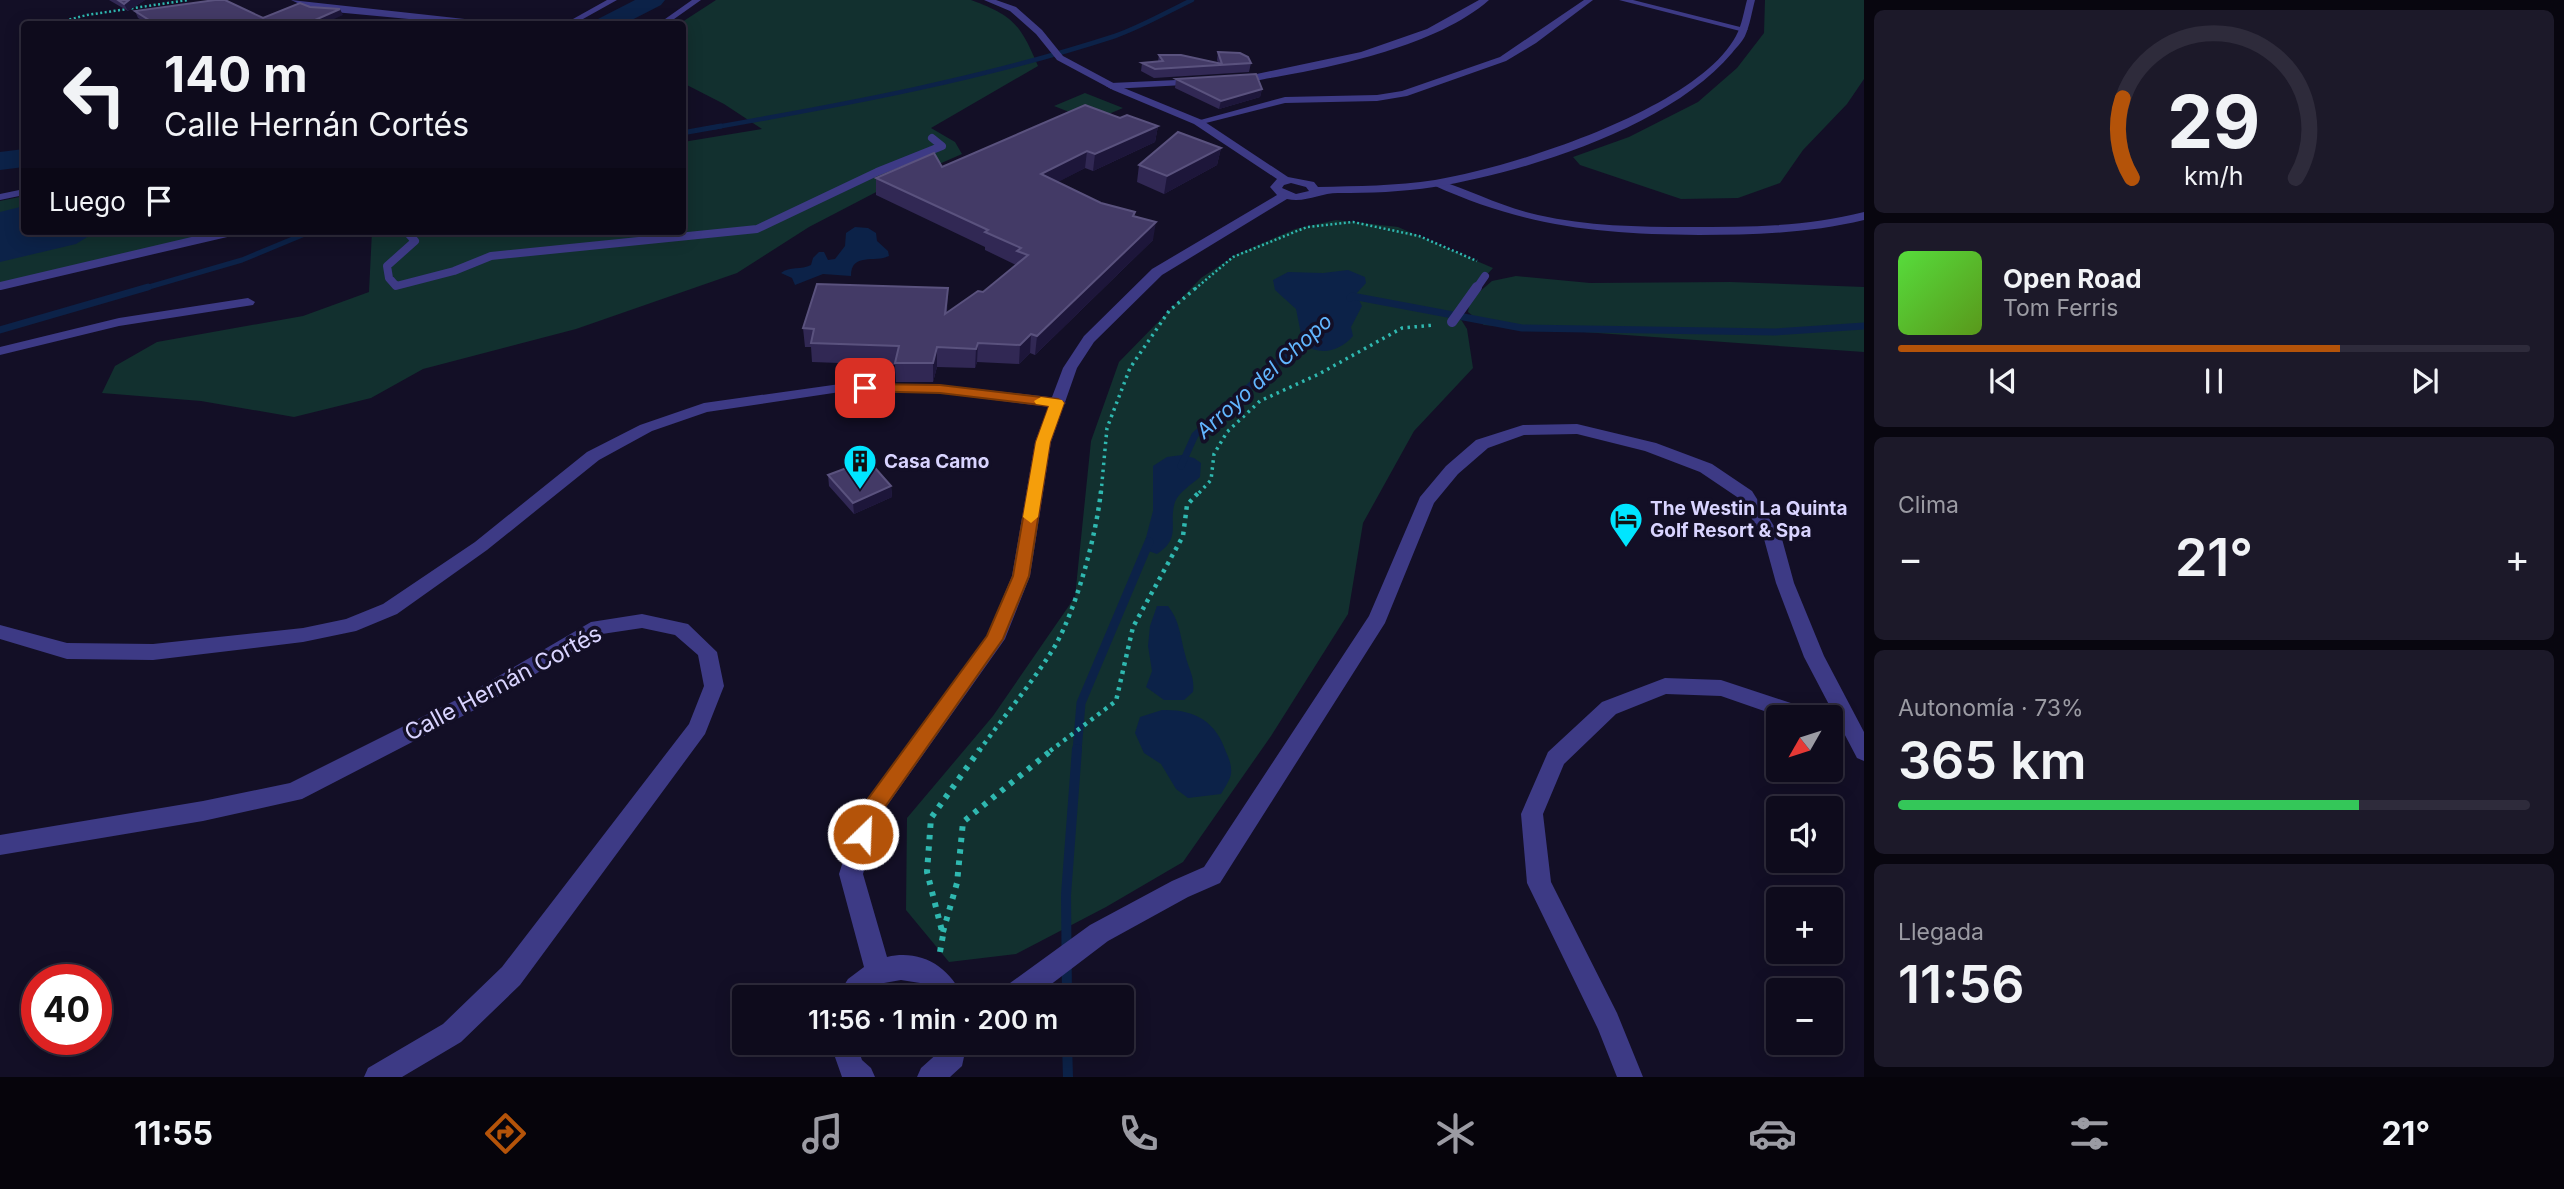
<!DOCTYPE html>
<html lang="es">
<meta charset="utf-8">
<style>
body{margin:0;font-family:Inter,sans-serif;background:#1c1929;color:#f1f3f6;height:100vh;display:flex;flex-direction:column;font-size:26px;white-space:nowrap}
*{box-sizing:border-box;margin:0}
p{font-size:23px;color:#9b9ba3}
.icon{flex:none;width:38px;height:38px;fill:none;stroke:currentColor;stroke-width:2;stroke-linecap:round;stroke-linejoin:round}
.map{position:relative;flex:1;overflow:hidden}
.sheet{display:flex;flex-direction:column;gap:10px;padding:10px;background:#08060f;width:700px}
.sheet>*{flex:none}
.banner{position:absolute;left:21px;top:21px;width:665px;height:214px;border-radius:7px;box-shadow:0 4px 18px #0003,0 0 0 2px #2e2b3b;background:#0e0b1c;color:#f1f3f6;overflow:hidden}
.needle{width:46px;rotate:231deg}
.buttons{position:absolute;left:1766px;top:705px;display:grid;gap:14px}
.buttons a{display:grid;place-items:center;width:77px;height:77px;border-radius:7px;background:#0e0b1c;box-shadow:0 4px 18px #0003,0 0 0 2px #2e2b3b;font-size:35px}
.speed{position:absolute;left:21px;top:964px;display:flex;gap:14px;font-size:35px;font-weight:700;text-align:center}
.speed>*{display:grid;place-content:center;width:91px;height:91px;border-radius:50%;background:#0e0b1c;box-shadow:0 4px 18px #0003,0 0 0 2px #2e2b3b;line-height:1}
.speed .limit{border:10px solid #d22;background:#fff;color:#111}
.pin{position:absolute;display:grid;place-items:center;width:60px;height:60px;color:#fff;margin:-30px;border-radius:14px;box-shadow:0 4px 10px #0006}
.me{position:absolute;width:77px;margin:-38px;rotate:24deg;stroke-linejoin:round;filter:drop-shadow(0 0 5px #0008)}
.turn{display:flex;align-items:center;gap:24px;height:147px;padding:0 28px;font-size:32px}
.turn .icon{width:91px;height:91px;stroke-width:2.5}
.turn b{display:block;font-size:49px;line-height:60px}
.then{display:flex;align-items:center;height:66px;padding:0 28px;background:#0003;gap:14px;font-size:26px}
.big{font-size:52px;font-weight:600;line-height:1.1}
.sheet .widget{flex:1;display:flex;flex-direction:column;justify-content:center;gap:10px;min-width:0;padding:0 24px;border-radius:10px;background:#1c1929}
.sheet .dial{align-items:center;gap:0}
.dial svg{height:182px;overflow:visible;fill:none;stroke:#2e2b3b;stroke-width:7;stroke-linecap:round;text-anchor:middle}
.dial text{fill:#f1f3f6;stroke:none}
.song{display:flex;align-items:center;gap:21px}
.cover{width:84px;height:84px;border-radius:10px;background:linear-gradient(135deg,hsl(110 70% 55%),hsl(90 70% 35%))}
.played{height:7px;border-radius:4px;background:linear-gradient(90deg,#b45309 70%,#2e2b3b 70%)}
.keys{display:flex;justify-content:space-around;direction:ltr}
.heat{display:flex;justify-content:space-between;align-items:center;font-size:38px;direction:ltr}
.charge{height:10px;border-radius:5px;background:linear-gradient(90deg,#34c759 73%,#2e2b3b 0)}
.trip{position:absolute;left:732px;top:985px;width:402px;height:70px;border-radius:7px;background:#0e0b1c;box-shadow:0 4px 18px #0003,0 0 0 2px #2e2b3b;font-weight:600;line-height:70px;text-align:center}
.menu{display:flex;height:112px;justify-content:space-around;align-items:center;background:#06040b;color:#9b9ba3}
.menu .icon{width:49px;height:49px}
.menu .active{color:#b45309}
.menu b{font-size:32px;color:#f1f3f6}
main{display:flex;flex:1;min-height:0}
.map>svg:first-child{display:block}
.green{fill:#12302f}
.water{fill:#0c2248}
.lines{fill:none;stroke-linecap:round;stroke-linejoin:round}
.stream-far4{stroke:#0c2248;stroke-width:4.5}
.stream-far3{stroke:#0c2248;stroke-width:5}
.stream-far2{stroke:#0c2248;stroke-width:7}
.stream-far1{stroke:#0c2248;stroke-width:9}
.stream{stroke:#0c2248;stroke-width:10}
.river{fill:#0c2248;fill-rule:evenodd}
.path-far3{stroke:#2fb8b0;stroke-width:2.5;stroke-dasharray:2 2.5;stroke-linecap:butt}
.path-far2{stroke:#2fb8b0;stroke-width:3.5;stroke-dasharray:2.5 4.5;stroke-linecap:butt}
.path-far1{stroke:#2fb8b0;stroke-width:4.5;stroke-dasharray:3.5 5;stroke-linecap:butt}
.path{stroke:#2fb8b0;stroke-width:6;stroke-dasharray:4.5 7;stroke-linecap:butt}
.service-far1{stroke:#3d3a85;stroke-width:8}
.service{stroke:#3d3a85;stroke-width:10}
.minor{fill:#3d3a85;fill-rule:evenodd}
.tertiary{fill:#3d3a85;fill-rule:evenodd}
.wall{fill:#312854}
.shaded-wall{fill:#1d163a}
.building{fill:#433a66;stroke:#5a527e;stroke-width:2}
.route{fill:#b45309;stroke:#753606;stroke-width:2}
.slow{fill:#f59e0b}
.labels{text-anchor:middle;dominant-baseline:central;stroke-width:7;stroke-linejoin:round;paint-order:stroke}
.poi-label{font-size:19px;font-weight:bold;fill:#d9d4ff;stroke:#130f26;text-anchor:start}
.water-label{font-size:21px;font-style:italic;fill:#62b6ff;stroke:#130f26}
.near-street-label{font-size:23px;fill:#d9d4ff;stroke:#130f26}
</style>
<main>
<div class="map">
<svg width="1864" height="1077" viewBox="0 0 1864 1077">
<rect width="100%" height="100%" fill="#130f26"/>
<!-- green -->
<path class="green" d="M716 0H971C1014 16 1020 24 1038 66L931 128 955 142 962 154 882 189 809 227 737 273 576 329 423 369 371 398 294 417 201 401 102 393 115 366 157 342 303 316 369 292 372 231H682L683 142 762 129 724 104 683 83 682 24H679Z
M1765 0H1864V79L1847 104 1803 150 1780 183 1738 198 1681 199 1580 165 1573 157 1629 137 1698 102 1737 68 1764 33Z
M1085 93 1123 108 1092 121 1054 106Z
M24 196V231H259L164 247 0 288V201Z
M1336 220 1398 227 1493 268 1455 310 1467 329 1473 368 1414 431 1363 523 1348 614 1271 736 1183 862 1106 907 1016 954 949 962 906 910 907 818 993 716 1075 597 1091 441 1119 362 1201 278 1237 254 1295 229Z
M1516 276 1590 283 1730 282 1864 287V352L1484 325 1468 312 1470 300 1492 281Z"/>
<!-- water -->
<path class="water" d="M24 206V231H97L76 244 0 262V212Z
M855 227 868 228 876 233 877 241 888 251 889 256C875 263 851 252 851 276L823 274 795 285 792 278 781 273C790 266 801 270 811 265L813 258 819 252H824L828 260 835 259 845 246 846 233Z
M1348 270 1365 277 1366 283 1356 294 1362 306 1351 327 1353 336C1339 352 1320 356 1303 344L1296 309 1275 290 1273 280 1288 272 1323 273Z
M1182 455 1194 458 1201 463 1200 477C1192 484 1179 492 1175 502 1168 524 1182 538 1157 554L1143 549 1153 511V466L1167 457Z
M1157 606H1168C1180 621 1180 636 1185 654 1188 668 1195 676 1193 692L1184 700H1164L1146 687 1152 671 1148 646 1150 626Z
M1162 710C1194 709 1216 721 1226 752 1229 758 1232 766 1231 774 1230 780 1225 787 1221 794L1188 798 1176 789 1161 764 1144 753 1135 733 1140 717Z"/>
<g class="lines">
<!-- stream-far4 -->
<path class="stream-far4" d="M711 128C847 104 983 79 1115 36 1141 27 1167 12 1192 0"/>
<!-- stream-far3 -->
<path class="stream-far3" d="M682 133 721 126
M142 289 242 260 312 231"/>
<!-- stream-far2 -->
<path class="stream-far2" d="M1350 298 1352 296 1522 328 1775 332 1864 326
M0 330 148 287
M1181 466 1195 435 1309 334"/>
<!-- stream-far1 -->
<path class="stream-far1" d="M1077 751 1081 703 1149 542"/>
<!-- stream -->
<path class="stream" d="M1067 998 1066 895 1077 749
M1067 1043 1068 1077"/>
<!-- river -->
<path class="river" d="M635 0H665L661 5 624 24H595L598 19Z
M24 149V167L0 170V152Z"/>
<!-- path-far3 -->
<path class="path-far3" d="M52 24 87 15 188 0
M1195 289 1233 257 1307 227 1353 222 1419 236 1477 261"/>
<!-- path-far2 -->
<path class="path-far2" d="M1101 493 1107 428 1130 368 1169 311 1197 287
M1199 493 1211 480 1214 454 1227 432 1260 401 1319 374 1402 328 1435 325"/>
<!-- path-far1 -->
<path class="path-far1" d="M979 751C1004 716 1033 682 1055 646 1077 607 1096 536 1101 491
M1050 751 1116 701 1133 627 1183 536 1187 505 1200 491"/>
<!-- path -->
<path class="path" d="M943 932 957 883 963 822 1053 749
M940 952 943 935 927 872 931 818 980 749
M913 1056 914 1043"/>
<!-- service-far1 -->
<path class="service-far1" d="M406 231 415 241 387 266 389 278 396 286 454 271 491 256 757 229 877 172 942 146 932 138
M0 286 235 231
M1476 289 1485 276"/>
<!-- service -->
<path class="service" d="M1452 322 1477 287"/>
<!-- minor -->
<path class="minor" d="M291 0 483 21 487 24H462L313 10Z
M607 0H617L574 24H564Z
M1479 0H1489C1438 45 1336 67 1270 78 1259 80 1238 86 1228 80L1361 52 1427 29Z
M1584 0H1593L1536 43 1506 61 1407 96 1377 101 1285 103 1198 125 1193 122 1285 97 1377 95 1402 91 1500 57Z
M1619 0H1633L1748 29 1744 32Z
M1199 79 1204 82 1202 84 1111 89 1106 86 1111 83Z
M1437 180C1471 190 1501 207 1538 215 1587 226 1638 227 1688 227 1747 227 1806 227 1864 212V220C1810 233 1755 235 1699 235 1599 234 1525 227 1433 185L1431 183Z
M248 298 255 302 253 305 119 326 0 355V347L119 318Z
M840 384 940 385 1058 398 1066 403 1058 408 940 393 840 392 707 412 652 431 599 460 487 550 397 614 356 631 303 642 153 660 67 659 0 639V625L67 643 153 644 303 628 346 619 383 604 475 542 587 452 640 425 704 403Z
M1577 424 1656 443 1712 464 1752 491 1782 539 1794 583 1824 656 1864 732V761L1857 758 1804 657 1776 583 1764 539 1740 499 1700 472 1645 451 1577 434 1524 435 1488 448 1458 474 1434 503 1385 623 1220 883 1188 897 1108 941 1033 998H988L992 989 1010 983 1090 925 1172 881 1204 867 1369 616 1420 497 1446 466 1476 440 1523 425Z
M642 614 688 624 717 652 724 686 705 734 520 985 461 1042 402 1077H364L368 1068 443 1024 502 967 689 724 704 686 698 655 675 635 642 628 602 634 482 706 302 799 203 821 0 855V835L203 801 290 783 468 694 591 622Z
M1665 678 1721 680 1818 712 1821 718H1784L1721 696 1666 694 1616 714 1564 764 1543 814 1551 882 1617 1013 1643 1077H1617L1598 1029 1527 883 1521 814 1548 752 1602 702Z"/>
<!-- tertiary -->
<path class="tertiary" d="M692 0H701L667 24H658Z
M984 0H996L1016 7 1042 30 1063 56 1119 86 1202 120 1288 177 1314 182 1318 187C1357 186 1396 186 1435 180 1513 167 1697 109 1736 36 1742 25 1744 11 1747 0H1755C1752 11 1750 25 1745 36 1742 42 1736 48 1732 53 1671 126 1527 172 1434 187 1402 192 1370 193 1338 193 1320 193 1306 203 1287 199L1162 275 1094 342 1077 368 1051 442 1030 576 1005 639 879 817 863 874 887 957C920 949 950 966 963 998H935L920 983 901 980 884 983 865 998H836L848 979 864 967 839 874 858 813 987 636 1012 576 1035 442 1063 368 1084 336 1152 269 1277 195 1270 187 1277 179 1194 124 1113 90 1057 60 1036 34 1010 11ZM1291 183 1306 187 1309 191 1296 194 1282 188 1284 185Z
M24 189V195L0 200V194Z
M830 1043H856L862 1060 871 1068 875 1077H842Z
M941 1043H967L962 1066 950 1077H917L921 1068 940 1051Z"/>
</g>
<!-- wall -->
<path class="wall" d="M109 0H145L128 11Z
M310 7 343 15 147 23 138 18 135 11 263 18Z
M1218 52 1251 63 1249 72 1154 78 1141 71 1142 63 1158 61 1159 55 1218 63 1217 60Z
M1176 79 1262 89 1260 97 1219 109 1175 88Z
M1120 118 1158 126 1155 142 1093 171 1085 168 1057 182 1101 203 1135 216 1153 240 1035 355 1030 353 1019 364 977 362 975 368 937 367 933 382H896L895 365 812 362 811 347H805L803 328 948 288 947 313 983 292 1016 265 985 250V247L876 195V178L942 167Z
M1221 148 1217 165 1164 194 1137 182 1139 165Z
M828 475 891 486 892 497 854 514 829 486Z"/>
<!-- shaded-wall -->
<path class="shaded-wall" d="M129 0H145L128 11 124 4Z
M340 9 343 15 323 24H306Z
M1262 89 1260 97 1219 109 1221 101Z
M1158 126 1155 142 1093 171 1095 154Z
M1221 148 1217 165 1164 194 1167 176Z
M1087 151 1085 168 1039 192 1041 174Z
M1156 222 1153 240 1035 355 1037 336Z
M1031 334 1030 353 1019 364 1020 345Z
M978 343 977 362 975 368 976 349Z
M937 347V367L933 382V363Z
M891 486 892 497 854 514 853 503Z"/>
<!-- building -->
<path class="building" d="M118 0H129L124 4Z
M215 0H225L263 18 300 3 310 7 340 9 306 24H142L152 22 135 11Z
M1218 52 1240 53 1248 57 1251 63 1155 69 1142 63 1163 61 1159 55H1181L1222 64Z
M1256 74 1262 89 1221 101 1176 79Z
M1085 105 1120 118 1127 115 1158 126 1095 154 1087 151 1041 174 1101 203 1135 212 1133 216 1156 222 1037 336 1031 334 1020 345 978 343 976 349 937 347 933 363H895L899 346 811 343 814 329 803 328 817 284 948 288 945 314 978 291 983 292 1028 255 1017 251 1021 248 985 232 988 230 876 178 934 153 942 167Z
M1178 132 1221 148 1167 176 1139 165Z
M868 460 891 486 853 503 828 475Z"/>
<!-- route -->
<path class="route" d="M865 384 940 385 1058 399 1064 403 1050 442 1029 576 1003 639 878 817 871 840 863 843 856 840 853 834 862 807 987 636 1013 576 1036 442 1049 406 940 393 860 391 858 388Z"/>
<!-- slow -->
<path class="slow" d="M1041 397 1062 400 1064 403 1050 442 1038 517 1031 523 1023 517 1036 442 1049 406 1036 404 1034 401Z"/>
<!-- icons -->
<defs>
<symbol id="building-pin" viewBox="-11 -11 22 30"><path d="M0 17L-7.5 6A9.5 9.5 0 1 1 7.5 6Z" fill="#00e5ff" stroke="#130f26"/><path d="M-4-6H4V6H1V3H-1V6H-4ZM-2.5-4.3h1.7v1.8h-1.7ZM.8-4.3h1.7v1.8H.8ZM-2.5-1h1.7V.8h-1.7ZM.8-1h1.7V.8H.8Z" fill="#111"/></symbol>
<symbol id="hotel-pin" viewBox="-11 -11 22 30"><path d="M0 17L-7.5 6A9.5 9.5 0 1 1 7.5 6Z" fill="#00e5ff" stroke="#130f26"/><path d="M-6-4.5h1.5V1H6V5H4.5V3h-9V5H-6ZM-4 0a1.8 1.8 0 1 1 3.6 0ZM.5 0V-2.5h3Q6-2.5 6 0Z" fill="#111"/></symbol>
</defs>
<g fill-rule="evenodd">
<use href="#building-pin" x="841" y="442" width="38" height="52"/>
<use href="#hotel-pin" x="1607" y="500" width="38" height="52"/>
</g>
<g class="labels">
<!-- poi labels -->
<g class="poi-label">
<text x="884" y="461">Casa Camo</text>
<text x="1650" y="508">The Westin La Quinta<tspan x="1650" dy="22">Golf Resort &amp; Spa</tspan></text>
</g>
<!-- water labels -->
<g class="water-label">
<text transform="translate(1264 376) rotate(-42)">Arroyo del Chopo</text>
</g>
<!-- near-street labels -->
<g class="near-street-label">
<text transform="translate(503 683) rotate(-28)">Calle Hernán Cortés</text>
</g>
</g>
</svg>
<div class="buttons">
<a><svg class="needle" viewBox="-14 -14 28 28"><path d="M0-13l5 13h-10z" fill="#e53935"/><path d="M0 13l5-13h-10z" fill="#9b9ba3"/></svg></a>
<a><svg class="icon" aria-label="sound" viewBox="0 0 24 24"><path d="M4 9h4l5-4v14l-5-4H4zM17 9q2 3 0 6"/></svg></a>
<a>+</a>
<a>−</a>
</div>
<div class="speed"><div class="limit">40</div></div>
<div class="pin" style="left:865px;top:388px;background:#d93025"><svg class="icon" aria-label="arrive" viewBox="0 0 24 24"><path d="M6 21V4h12l-3 4 3 4H6"/></svg></div>
<svg class="me" style="left:863px;top:834px" viewBox="-20 -20 40 40"><circle r="17" fill="#b45309" stroke="#fff" stroke-width="3"/><path d="M0-11L8 9 0 5-8 9z" fill="#fff"/></svg>
<div class="trip">11:56 · 1 min · 200 m</div>
<div class="banner">
<div class="turn"><svg class="icon" aria-label="left" viewBox="0 0 24 24"><path d="M17 20v-9H6M10 6l-5 5 5 5"/></svg><div><b>140 m</b>Calle Hernán Cortés</div></div>
<div class="then">Luego<svg class="icon" aria-label="arrive" viewBox="0 0 24 24"><path d="M6 21V4h12l-3 4 3 4H6"/></svg></div>
</div>
</div>
<section class="sheet">
<div class="widget dial"><svg viewBox="0 0 100 80">
<path d="M14 69A42 42 0 1 1 86 69"/>
<path d="M14 69A42 42 0 0 1 10 34" stroke="#b45309"/>
<text x="50" y="56" font-size="32" font-weight="700">29</text>
<text x="50" y="72" font-size="11">km/h</text>
</svg></div>
<div class="widget">
<div class="song"><i class="cover"></i><div><b>Open Road</b><p>Tom Ferris</p></div></div>
<div class="played"></div>
<div class="keys"><svg class="icon" aria-label="previous" viewBox="0 0 24 24"><path d="M18 5L8 12l10 7zM5 5v14"/></svg><svg class="icon" aria-label="pause" viewBox="0 0 24 24"><path d="M8 5v14M16 5v14"/></svg><svg class="icon" aria-label="next" viewBox="0 0 24 24"><path d="M6 5l10 7-10 7zM19 5v14"/></svg></div>
</div>
<div class="widget"><p>Clima</p>
<div class="heat"><a>−</a><b class="big">21°</b><a>+</a></div>
</div>
<div class="widget"><p>Autonomía · 73%</p><b class="big">365 km</b><div class="charge"></div></div>
<div class="widget"><p>Llegada</p><b class="big">11:56</b></div>
</section>
</main>
<nav class="menu">
<b>11:55</b>
<svg class="icon active" aria-label="directions" viewBox="0 0 24 24"><path d="M12 3l9 9-9 9-9-9zM9 14v-3h6M13 9l2 2-2 2"/></svg>
<svg class="icon" aria-label="music" viewBox="0 0 24 24"><path d="M9 18V5l10-2v13"/><circle cx="6" cy="18" r="3"/><circle cx="16" cy="16" r="3"/></svg>
<svg class="icon" aria-label="phone" viewBox="0 0 24 24"><path d="M5 4h4l2 5-3 2q2 4 5 5l2-3 5 2v4C11 20 4 13 5 4z"/></svg>
<svg class="icon" aria-label="climate" viewBox="0 0 24 24"><path d="M12 3v18M4 7l16 10M4 17L20 7"/></svg>
<svg class="icon" aria-label="car" viewBox="0 0 24 24"><path d="M5 17H2v-5l4-1 3-4h7l3 4 3 1v5h-3M9 17h6M6 11h13"/><circle cx="7" cy="17" r="2"/><circle cx="17" cy="17" r="2"/></svg>
<svg class="icon" aria-label="filters" viewBox="0 0 24 24"><path d="M4 7h16M4 17h16"/><circle cx="9" cy="7" r="2"/><circle cx="15" cy="17" r="2"/></svg>
<b>21°</b>
</nav>
